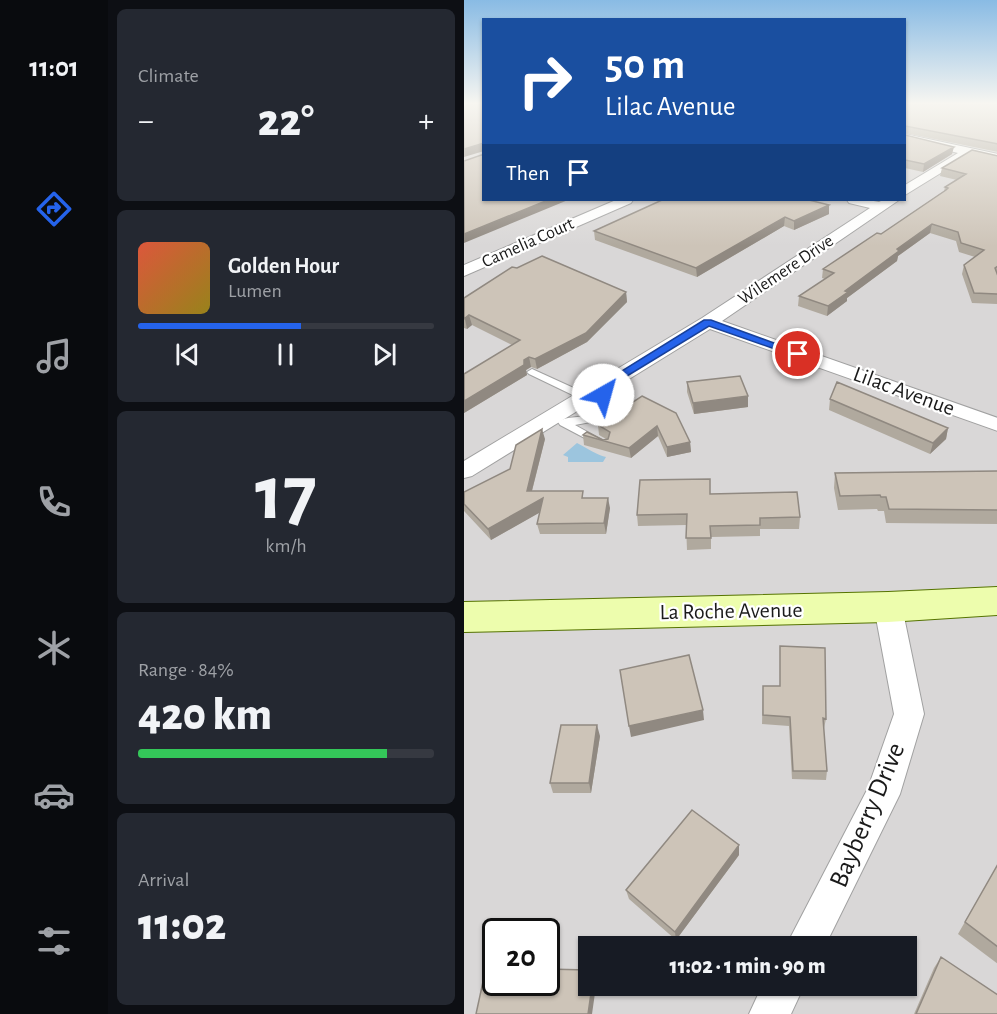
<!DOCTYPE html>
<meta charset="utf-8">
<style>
body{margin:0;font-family:"Alegreya Sans",sans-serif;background:#242831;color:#f1f3f6;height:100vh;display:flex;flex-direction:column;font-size:22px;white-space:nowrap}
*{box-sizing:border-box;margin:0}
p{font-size:20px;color:#9ea1a6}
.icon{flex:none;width:33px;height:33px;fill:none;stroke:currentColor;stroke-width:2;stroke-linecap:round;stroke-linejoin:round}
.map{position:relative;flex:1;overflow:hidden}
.panel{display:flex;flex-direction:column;gap:9px;padding:9px;background:#0d0f14;width:356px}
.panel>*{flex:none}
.top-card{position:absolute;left:18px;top:18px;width:424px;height:183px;border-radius:0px;box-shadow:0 2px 4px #0004;background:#1a4fa0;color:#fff;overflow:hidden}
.speed{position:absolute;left:18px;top:918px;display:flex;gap:12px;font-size:30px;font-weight:700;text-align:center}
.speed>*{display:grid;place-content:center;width:78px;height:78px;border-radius:50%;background:#171b24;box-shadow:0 2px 4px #0004;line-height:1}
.speed .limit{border:3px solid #111;border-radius:9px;background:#fff;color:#111}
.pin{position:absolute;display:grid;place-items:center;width:51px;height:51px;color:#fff;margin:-26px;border:3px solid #fff;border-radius:50%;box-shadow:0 2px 6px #0007}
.me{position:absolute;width:66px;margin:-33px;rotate:38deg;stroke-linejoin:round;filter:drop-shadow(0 0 4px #0008)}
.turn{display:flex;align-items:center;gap:21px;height:126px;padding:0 24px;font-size:27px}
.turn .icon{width:78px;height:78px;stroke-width:2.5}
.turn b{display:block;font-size:42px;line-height:51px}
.then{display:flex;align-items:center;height:57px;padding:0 24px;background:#0003;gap:12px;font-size:22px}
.big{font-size:45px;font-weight:800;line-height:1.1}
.panel .tile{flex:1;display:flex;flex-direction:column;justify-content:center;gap:9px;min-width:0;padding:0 21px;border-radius:9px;background:#242831}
.panel .dial{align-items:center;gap:0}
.dial b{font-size:78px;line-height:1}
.song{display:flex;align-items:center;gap:18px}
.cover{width:72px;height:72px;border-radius:9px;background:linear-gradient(135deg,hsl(10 70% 55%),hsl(50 70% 35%))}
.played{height:6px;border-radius:3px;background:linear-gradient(90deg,#2563eb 55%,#363941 55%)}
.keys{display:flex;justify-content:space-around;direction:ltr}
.heat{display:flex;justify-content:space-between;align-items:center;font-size:33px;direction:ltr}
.charge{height:9px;border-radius:4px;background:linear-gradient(90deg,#34c759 84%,#363941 0)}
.trip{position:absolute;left:114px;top:936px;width:339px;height:60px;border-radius:0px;background:#171b24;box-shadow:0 2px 4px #0004;font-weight:800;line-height:60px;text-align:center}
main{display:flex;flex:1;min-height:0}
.tab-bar{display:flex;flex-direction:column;width:108px;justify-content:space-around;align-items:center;background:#090b0e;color:#9ea1a6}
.tab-bar .icon{width:42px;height:42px}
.tab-bar .selected{color:#2563eb}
.tab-bar b{font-size:27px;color:#f1f3f6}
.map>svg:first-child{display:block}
.residential{fill:#d9d7d7;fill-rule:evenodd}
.water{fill:#9cc5de}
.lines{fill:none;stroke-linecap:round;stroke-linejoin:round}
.lane-casing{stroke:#a1a1a1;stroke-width:2}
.street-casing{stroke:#a1a1a1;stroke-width:2}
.secondary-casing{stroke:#557300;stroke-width:2}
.lane{fill:#fff;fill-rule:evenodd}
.street{fill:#fff;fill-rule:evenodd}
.secondary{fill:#edfdad;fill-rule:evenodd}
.wall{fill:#b0a99e}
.shaded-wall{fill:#908981}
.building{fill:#cdc4b8;stroke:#908981;stroke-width:1.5}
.route{fill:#2563eb;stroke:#184099;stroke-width:1.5}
.labels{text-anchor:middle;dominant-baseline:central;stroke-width:4.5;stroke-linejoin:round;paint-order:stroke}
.far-street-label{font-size:18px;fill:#1a1a1a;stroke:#fff}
.street-label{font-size:22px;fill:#1a1a1a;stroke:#fff}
.near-street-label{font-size:27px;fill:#1a1a1a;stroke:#fff}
</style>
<main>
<nav class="tab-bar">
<b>11:01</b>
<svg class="icon selected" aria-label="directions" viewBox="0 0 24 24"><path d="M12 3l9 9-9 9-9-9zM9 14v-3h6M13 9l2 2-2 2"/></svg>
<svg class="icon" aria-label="music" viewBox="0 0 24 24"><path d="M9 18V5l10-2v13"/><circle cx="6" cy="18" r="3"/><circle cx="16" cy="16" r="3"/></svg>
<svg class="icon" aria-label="phone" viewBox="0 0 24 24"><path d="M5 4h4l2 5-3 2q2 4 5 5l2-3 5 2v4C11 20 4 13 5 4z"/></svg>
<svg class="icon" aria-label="climate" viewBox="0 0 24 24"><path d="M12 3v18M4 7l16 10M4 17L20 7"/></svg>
<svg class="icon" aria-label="car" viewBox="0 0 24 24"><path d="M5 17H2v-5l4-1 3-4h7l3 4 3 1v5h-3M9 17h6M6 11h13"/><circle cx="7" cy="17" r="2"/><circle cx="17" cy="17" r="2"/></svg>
<svg class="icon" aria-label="filters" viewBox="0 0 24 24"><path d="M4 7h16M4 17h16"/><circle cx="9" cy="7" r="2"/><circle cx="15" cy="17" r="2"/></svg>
</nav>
<section class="panel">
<div class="tile"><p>Climate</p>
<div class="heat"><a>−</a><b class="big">22°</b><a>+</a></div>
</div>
<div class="tile">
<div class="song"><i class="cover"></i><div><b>Golden Hour</b><p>Lumen</p></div></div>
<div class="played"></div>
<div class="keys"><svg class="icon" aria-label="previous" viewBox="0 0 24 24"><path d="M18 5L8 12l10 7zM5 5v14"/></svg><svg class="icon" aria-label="pause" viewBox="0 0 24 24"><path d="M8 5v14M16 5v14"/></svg><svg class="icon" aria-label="next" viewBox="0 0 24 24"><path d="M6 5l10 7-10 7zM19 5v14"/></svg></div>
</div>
<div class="tile dial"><b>17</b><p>km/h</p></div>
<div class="tile"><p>Range · 84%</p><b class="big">420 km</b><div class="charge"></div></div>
<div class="tile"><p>Arrival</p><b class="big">11:02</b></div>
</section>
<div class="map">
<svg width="534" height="1014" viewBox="0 0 534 1014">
<rect width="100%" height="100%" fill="#edeadf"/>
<!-- residential -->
<path class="residential" d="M0 104H19L20 200H441V104H533V1014H0ZM32 932H82V982H32ZM124 946H442V986H124Z"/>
<!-- water -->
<path class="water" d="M113 443C121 447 135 456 142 457L139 462H104V457L99 455Z"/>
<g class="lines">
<defs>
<path id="lane" d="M68 369 125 395 126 397 125 399H117L65 374 63 372Z
M133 387 144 395 148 409 132 421 111 425 138 440 139 442 134 445 96 425 94 422C105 414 121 421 138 408L134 396 128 390Z"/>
<path id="street" d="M441 134 534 154V162L506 155 441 195V185L494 153 441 140Z
M152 200H169L167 203 0 276V265Z
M383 200H404L415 202 419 200H435L258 321 534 418V431L246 329 8 476 0 478V461L238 318 406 208 385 203Z
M424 596 434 599 438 607 460 714 436 794 361 946H322L404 788 430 714 410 607 414 599Z
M298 986H340L327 1014H285Z"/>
<path id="secondary" d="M534 587V615L424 622 0 632V602L424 592Z"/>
</defs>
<!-- lane casing -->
<use href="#lane" class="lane-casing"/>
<!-- street casing -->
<use href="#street" class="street-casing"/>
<!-- secondary casing -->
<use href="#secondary" class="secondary-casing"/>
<!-- lane -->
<use href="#lane" class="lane"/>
<!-- street -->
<use href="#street" class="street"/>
<!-- secondary -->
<use href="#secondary" class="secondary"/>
</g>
<!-- wall -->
<path class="wall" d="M441 104H534V152L441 133V135L488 154 459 172 441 168Z
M534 156V304L508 303 498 274 500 265 511 257 495 252 492 241 466 233 434 256 433 261 383 298V301L363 316 334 306 335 296 361 279 358 278 359 269 417 234 480 191 481 187 493 180 476 176 478 168Z
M365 205V214L330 230 320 226 233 277 131 240 130 231Z
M162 292 163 302 123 342 73 369 67 367 62 370 63 375 0 413V374L48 345 8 325 3 329 0 328V298Z
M223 382 284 396V407L230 414 223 392Z
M178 396 226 442 227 452 203 457 194 436 167 458 120 445 119 435 139 440 142 439 135 435 134 425Z
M366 399 484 428 482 439 466 454 365 410Z
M81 439 68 491 120 498 146 508 142 534H76L73 524 76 512 27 540 0 511V492L46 469Z
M534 471V524L422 523 420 511H414L413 509 374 510 370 488 371 473Z
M247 494 336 517 335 529H296V536L247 537V549L223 550 222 525 174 526 173 515Z
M316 646 362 719 360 728 359 727 363 771 362 780 328 779 325 726 298 724 299 686H316Z
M136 736 127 793H89L86 783Z
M275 855 212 940 165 899 162 890Z
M534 864V964L494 934Z
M477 957 534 1014H450L470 968Z"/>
<!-- shaded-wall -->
<path class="shaded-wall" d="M20 143V151L0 157V149Z
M490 147 488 154 459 172 460 164Z
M84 200H104L0 243V234Z
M365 205V214L330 230V221Z
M321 217 320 226 233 277 232 268Z
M468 224 466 233 434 256 433 261 383 298V301L363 316 364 306 381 291 433 249Z
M162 292 163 302 123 342 73 369 71 359Z
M5 315 8 325 3 329 1 319Z
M65 357 67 367 62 370 63 375 0 413V401Z
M284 396V407L230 414 229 403Z
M193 426 194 436 167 458 165 448Z
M484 428 482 439 466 454 469 443Z
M78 429 81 439 65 502 63 491Z
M226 442 227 452 203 457V447Z
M79 498 82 509 27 540 24 529Z
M144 498 146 508 142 534 140 523Z
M239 710 240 720 167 737 165 726Z
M133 725 136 736 127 793 125 783Z
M275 845V855L212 940 211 932Z
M128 986H132L128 1014H124Z"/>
<!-- building -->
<path class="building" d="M0 104H20V143L0 149Z
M441 104H534V144L441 126Z
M441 130V135L490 147 460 164 441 160Z
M508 150 534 156V266L531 268 534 276V294L510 293 500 265 520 250 497 243 494 232 468 224 433 249 435 251 381 291 384 292 364 306 335 296 370 273 359 269 413 233 417 234 482 190 484 188 481 187 502 174 478 168Z
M20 154V200H84L0 234V161Z
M198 200H345L365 205 330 221 321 217 232 268 130 231Z
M78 256 162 292 122 333 71 359 65 357 60 360V365L0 401V374L56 340 5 315 0 319V298L48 267 53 268Z
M276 376 284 396 229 403 223 382Z
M373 382 484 428 469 443 366 399Z
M178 396 212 413 226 442 203 447 193 426 165 448 119 435 123 432 139 440 144 439 146 432 134 425Z
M78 429 63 491H119L118 498H144L140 523 73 524 79 498 24 529 0 504V492L46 469 52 445Z
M534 471V510L425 509 422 497H417L416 495 376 496 371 473Z
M246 479V494L333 492 336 517 296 518V525L246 526 247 538H222L223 514 173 515 176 480Z
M316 646 361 648 362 719 359 718 363 771H329L326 717 299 715V686H316Z
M225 655 239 710 165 726 156 670Z
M97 725H133L125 783H86Z
M228 810 275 845 211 932 162 890Z
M534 864V947L501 922Z
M477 957 534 995V1014H452Z
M22 968H32V982H82V969L124 970V986H128L124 1014H12Z"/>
<!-- sky -->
<linearGradient id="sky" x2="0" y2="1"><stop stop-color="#89bbe4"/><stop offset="0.42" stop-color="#f7f6f1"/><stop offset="1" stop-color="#f7f6f1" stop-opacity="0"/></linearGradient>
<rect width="534" height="246" fill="url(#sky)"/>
<!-- route -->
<path class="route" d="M240 320H247L340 354 338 356H331L245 326 140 390 145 395 143 397H135L127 390Z"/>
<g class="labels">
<!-- far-street labels -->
<g class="far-street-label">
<text transform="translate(64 243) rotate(-24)">Camelia Court</text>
<text transform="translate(322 270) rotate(-34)">Wilemere Drive</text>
</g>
<!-- street labels -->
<g class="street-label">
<text transform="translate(440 391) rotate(20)">Lilac Avenue</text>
<text transform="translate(267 611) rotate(-1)">La Roche Avenue</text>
</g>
<!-- near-street labels -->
<g class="near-street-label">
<text transform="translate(403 815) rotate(-67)">Bayberry Drive</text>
</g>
</g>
</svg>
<div class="speed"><div class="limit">20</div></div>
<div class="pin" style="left:334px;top:354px;background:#d93025"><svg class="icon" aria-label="arrive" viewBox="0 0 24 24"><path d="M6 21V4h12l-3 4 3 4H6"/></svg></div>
<svg class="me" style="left:139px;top:395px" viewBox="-20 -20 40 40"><circle r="19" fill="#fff"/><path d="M0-13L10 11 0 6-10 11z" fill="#2563eb"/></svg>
<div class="trip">11:02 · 1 min · 90 m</div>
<div class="top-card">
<div class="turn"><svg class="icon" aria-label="right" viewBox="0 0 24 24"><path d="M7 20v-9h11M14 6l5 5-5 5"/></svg><div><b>50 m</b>Lilac Avenue</div></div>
<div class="then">Then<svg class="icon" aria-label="arrive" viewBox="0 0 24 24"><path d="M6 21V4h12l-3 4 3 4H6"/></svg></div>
</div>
</div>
</main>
